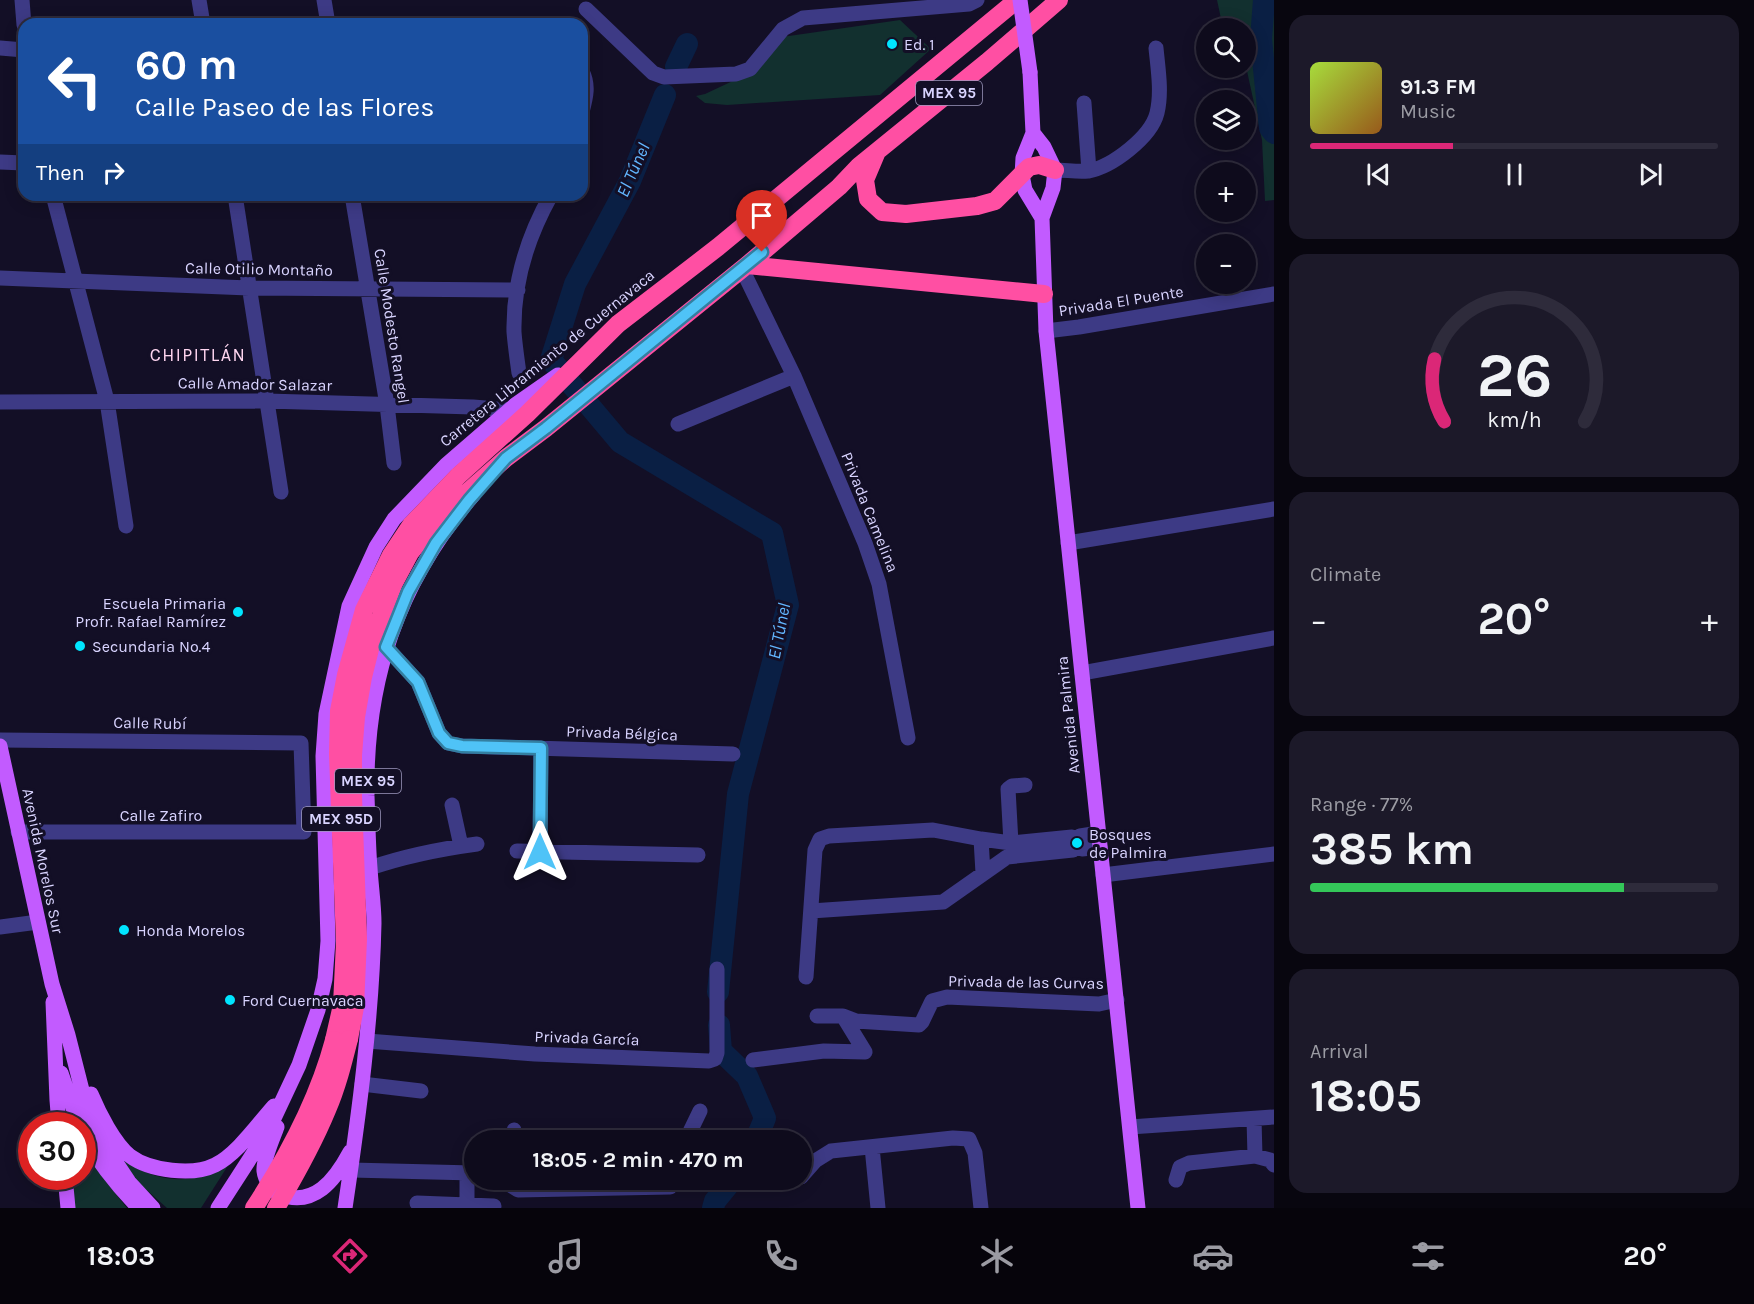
<!DOCTYPE html>
<meta charset="utf-8">
<style>
body{margin:0;font-family:Karla,sans-serif;background:#1c1929;color:#f1f3f6;height:100vh;display:flex;flex-direction:column;font-size:22px;white-space:nowrap}
*{box-sizing:border-box;margin:0}
p{font-size:20px;color:#9b9ba3}
.icon{flex:none;width:33px;height:33px;fill:none;stroke:currentColor;stroke-width:2;stroke-linecap:round;stroke-linejoin:round}
.map{position:relative;flex:1;overflow:hidden}
.panel{display:flex;flex-direction:column;gap:15px;padding:15px;background:#08060f;width:480px}
.panel>*{flex:none}
.top-card{position:absolute;left:18px;top:18px;width:570px;height:183px;border-radius:18px;box-shadow:0 3px 15px #0003,0 0 0 2px #2e2b3b;background:#1a4fa0;color:#fff;overflow:hidden}
.controls{position:absolute;left:1196px;top:18px;display:grid;gap:12px}
.controls a{display:grid;place-items:center;width:60px;height:60px;border-radius:50%;background:#0e0b1c;box-shadow:0 3px 15px #0003,0 0 0 2px #2e2b3b;font-size:30px}
.speed{position:absolute;left:18px;top:1112px;display:flex;gap:12px;font-size:30px;font-weight:700;text-align:center}
.speed>*{display:grid;place-content:center;width:78px;height:78px;border-radius:50%;background:#0e0b1c;box-shadow:0 3px 15px #0003,0 0 0 2px #2e2b3b;line-height:1}
.speed .limit{border:9px solid #d22;background:#fff;color:#111}
.pin{position:absolute;display:grid;place-items:center;width:51px;height:51px;color:#fff;margin:-62px -26px;border-radius:50% 50% 50% 0;rotate:-45deg;box-shadow:0 0 6px #0007}
.pin .icon{rotate:45deg}
.me{position:absolute;width:66px;margin:-33px;rotate:0deg;stroke-linejoin:round;filter:drop-shadow(0 0 4px #0008)}
.turn{display:flex;align-items:center;gap:21px;height:126px;padding:0 18px;font-size:27px}
.turn .icon{width:78px;height:78px;stroke-width:2.5}
.turn b{display:block;font-size:42px;line-height:51px}
.then{display:flex;align-items:center;height:57px;padding:0 18px;background:#0003;gap:12px;font-size:22px}
.big{font-size:45px;font-weight:700;line-height:1.1}
.panel .widget{flex:1;display:flex;flex-direction:column;justify-content:center;gap:9px;min-width:0;padding:0 21px;border-radius:18px;background:#1c1929}
.panel .dial{align-items:center;gap:0}
.dial svg{height:156px;overflow:visible;fill:none;stroke:#2e2b3b;stroke-width:7;stroke-linecap:round;text-anchor:middle}
.dial text{fill:#f1f3f6;stroke:none}
.song{display:flex;align-items:center;gap:18px}
.cover{width:72px;height:72px;border-radius:9px;background:linear-gradient(135deg,hsl(80 70% 55%),hsl(30 70% 35%))}
.played{height:6px;border-radius:3px;background:linear-gradient(90deg,#db2777 35%,#2e2b3b 35%)}
.keys{display:flex;justify-content:space-around;direction:ltr}
.heat{display:flex;justify-content:space-between;align-items:center;font-size:33px;direction:ltr}
.charge{height:9px;border-radius:4px;background:linear-gradient(90deg,#34c759 77%,#2e2b3b 0)}
.trip{position:absolute;left:464px;top:1130px;width:348px;height:60px;border-radius:30px;background:#0e0b1c;box-shadow:0 3px 15px #0003,0 0 0 2px #2e2b3b;font-weight:700;line-height:60px;text-align:center}
.dock{display:flex;height:96px;justify-content:space-around;align-items:center;background:#06040b;color:#9b9ba3}
.dock .icon{width:42px;height:42px}
.dock .active{color:#db2777}
.dock b{font-size:27px;color:#f1f3f6}
main{display:flex;flex:1;min-height:0}
.map>svg:first-child{display:block}
.green{fill:#12302f}
.lines{fill:none;stroke-linecap:round;stroke-linejoin:round}
.river{stroke:#0a1f44;stroke-width:22}
.minor{stroke:#3d3a85;stroke-width:15}
.major{stroke:#c25bff;stroke-width:15}
.highway{stroke:#ff4fa3;stroke-width:18}
.major-bridge{stroke:#c25bff;stroke-width:15}
.highway-bridge{stroke:#ff4fa3;stroke-width:18}
.route-casing{stroke:#337fa1;stroke-width:15}
.route{stroke:#4fc3f7;stroke-width:10}
.poi-dot{fill:#00e5ff;stroke:#130f26;stroke-width:2}
.labels{text-anchor:middle;dominant-baseline:central;stroke-width:6;stroke-linejoin:round;paint-order:stroke}
.shield{fill:#130f26;stroke:#9e99be;stroke-width:1.5}
.shield-label{font-size:15px;font-weight:bold;fill:#d9d4ff}
.poi-label{font-size:16px;fill:#d9d4ff;stroke:#130f26;text-anchor:start}
.street-label{font-size:16px;fill:#d9d4ff;stroke:#130f26}
.water-label{font-size:18px;font-style:italic;fill:#62b6ff;stroke:#130f26}
.neighbourhood-label{font-size:18px;letter-spacing:1.5px;fill:#ffd6f0;stroke:#130f26}
</style>
<main>
<div class="map">
<svg width="1274" height="1208" viewBox="0 0 1274 1208">
<rect width="100%" height="100%" fill="#130f26"/>
<!-- green -->
<path class="green" d="M1217 0H1274V200L1265 201 1262 140 1247 71 1245 68V28H1223Z
M900 20 931 49 880 95 727 105 705 103 696 96 705 94 752 72 782 37Z
M83 1145 103 1178 127 1208H74V1176H82Z
M120 1158C157 1183 188 1187 229 1164L201 1208H167L141 1185Z"/>
<g class="lines">
<!-- river -->
<path class="river" d="M1264 0 1261 39 1270 128 1274 133
M676 67 687 44
M665 95 630 181 575 284 551 360 620 442 772 533 788 605 738 794 718 992
M719 1025 721 1051 747 1076 765 1118 756 1140
M713 1208 715 1201 733 1179"/>
<!-- minor -->
<path class="minor" d="M22 0 24 25
M199 0 203 24
M324 0 328 24
M586 9 653 73 664 77 736 74 750 69 783 29 803 18 969 4 977 0
M0 48 24 50
M582 71C589 85 586 97 582 112
M1084 103 1089 171
M0 162 24 163
M1055 170C1066 170 1077 172 1088 171 1112 167 1151 137 1157 113 1162 92 1158 69 1156 48
M53 195 107 401 126 526
M235 195 281 492
M352 195 387 405 394 463
M742 269 794 376 865 543 879 584 908 738
M0 278 249 288 518 290
M1046 331 1079 327 1274 294
M519 373C517 359 515 345 514 332 513 284 528 236 551 195
M0 402 267 401 473 407 510 410
M678 424 794 376
M1068 543 1274 509
M386 647 418 682 439 733 448 743 462 746 733 754
M1082 673 1274 638
M0 740 301 743 304 832H18
M452 805 461 846
M1080 836 1099 833
M981 839 983 873
M1011 843 1008 789 1012 786 1025 785
M1082 849 1100 847
M517 851 698 855
M540 851 541 748
M370 868C405 856 440 849 477 844
M1103 875 1274 854
M811 911 943 902 1007 857 1073 850
M0 927 38 922
M806 977 815 850 820 839 829 836 933 830 981 839 1011 843 1072 837
M817 1016H843L856 1021 919 1025 922 1022 932 1001 947 997 1099 1004 1117 1000
M843 1016 865 1052
M367 1041 535 1054 709 1061 715 1059 717 1053V969
M753 1060 824 1051 865 1052
M362 1084 421 1091
M1254 1119 1255 1156
M1130 1127 1274 1117
M513 1140 514 1130
M679 1140 735 1139
M686 1140 700 1111
M872 1147 878 1208
M351 1170 474 1173
M801 1177 815 1161 831 1151 953 1138 969 1139 975 1153 981 1208
M509 1179 510 1185 518 1190 670 1187 672 1179
M1176 1180 1180 1167 1189 1163 1255 1156 1270 1160 1274 1165
M417 1203 494 1206
M467 1206V1173"/>
<!-- major -->
<path class="major" d="M1030 72 1033 133 1023 158 1022 175 1025 190 1042 218
M1033 133 1044 147 1055 170 1053 188 1042 218 1046 331 1138 1208
M0 746 52 984 68 1035 83 1094 94 1127 103 1143 129 1182 153 1208
M53 1002 57 1100 59 1125
M61 1073 79 1125
M91 1094C99 1113 114 1143 130 1156 150 1171 193 1176 215 1165 237 1154 257 1125 274 1106
M277 1127C273 1138 263 1160 264 1171 265 1180 272 1190 279 1194 314 1208 335 1180 350 1152
M82 1134C98 1161 117 1186 139 1208
M65 1176 68 1208
M218 1208 269 1129 299 1065 318 1010 325 979 328 941 323 756 326 714 349 606 376 547 394 519 446 465 515 405 558 375
M345 1208C359 1114 372 1018 374 923 374 905 371 886 370 868 368 844 368 820 367 796 365 680 398 582 474 494"/>
<!-- highway -->
<path class="highway" d="M876 154 865 180 868 199 882 212 906 214 977 206 995 201 1029 167 1039 165 1055 170
M747 265 1044 294
M349 1039 355 1007 358 939 353 796V755L356 717 363 677 373 637 394 583 410 553 436 520 506 458 546 428 747 265 839 187 859 166 987 62 1059 0
M334 1040 342 1005 345 942 338 754 339 711 346 675 364 610 391 555 411 525 458 476 527 414 618 324 718 247 1017 0"/>
<!-- major-bridge -->
<path class="major-bridge" d="M1020 0 1030 72"/>
<!-- highway-bridge -->
<path class="highway-bridge" d="M254 1208C288 1156 318 1100 334 1040
M276 1208C295 1176 313 1144 327 1110 337 1087 343 1063 349 1039"/>
</g>
<g class="lines">
<defs>
<path id="route" d="M540 852 541 748 462 746 448 743 439 733 418 682 386 647 408 592 436 543 469 500 506 458 546 428 762 252"/>
</defs>
<!-- route casing -->
<use href="#route" class="route-casing"/>
<!-- route -->
<use href="#route" class="route"/>
</g>
<!-- markers -->
<g class="poi-dot">
<circle cx="892" cy="44" r="6"/>
<circle cx="238" cy="612" r="6"/>
<circle cx="80" cy="646" r="6"/>
<circle cx="1077" cy="843" r="6"/>
<circle cx="124" cy="930" r="6"/>
<circle cx="230" cy="1000" r="6"/>
</g>
<g class="labels">
<!-- shield labels -->
<g class="shield">
<rect x="916" y="81" width="66" height="24" rx="4.5"/>
<rect x="335" y="769" width="66" height="24" rx="4.5"/>
<rect x="302" y="807" width="78" height="24" rx="4.5"/>
</g>
<g class="shield-label">
<text x="949" y="93">MEX 95</text>
<text x="368" y="781">MEX 95</text>
<text x="341" y="819">MEX 95D</text>
</g>
<!-- poi labels -->
<g class="poi-label">
<text x="904" y="44">Ed. 1</text>
<text x="226" y="603" text-anchor="end">Escuela Primaria<tspan x="226" dy="18">Profr. Rafael Ramírez</tspan></text>
<text x="92" y="646">Secundaria No.4</text>
<text x="1089" y="834">Bosques<tspan x="1089" dy="18">de Palmira</tspan></text>
<text x="136" y="930">Honda Morelos</text>
<text x="242" y="1000">Ford Cuernavaca</text>
</g>
<!-- street labels -->
<g class="street-label">
<text transform="translate(259 269) rotate(1)">Calle Otilio Montaño</text>
<text transform="translate(1121 301) rotate(-9)">Privada El Puente</text>
<text transform="translate(392 326) rotate(81)">Calle Modesto Rangel</text>
<text transform="translate(547 358) rotate(-39)">Carretera Libramiento de Cuernavaca</text>
<text transform="translate(255 384) rotate(1)">Calle Amador Salazar</text>
<text transform="translate(870 512) rotate(68)">Privada Camelina</text>
<text transform="translate(1068 715) rotate(-96)">Avenida Palmira</text>
<text transform="translate(150 723) rotate(1)">Calle Rubí</text>
<text transform="translate(622 733) rotate(2)">Privada Bélgica</text>
<text x="161" y="815">Calle Zafiro</text>
<text transform="translate(43 861) rotate(78)">Avenida Morelos Sur</text>
<text transform="translate(1026 982) rotate(1)">Privada de las Curvas</text>
<text transform="translate(587 1038) rotate(2)">Privada García</text>
</g>
<!-- water labels -->
<g class="water-label">
<text transform="translate(633 170) rotate(-66)">El Túnel</text>
<text transform="translate(779 631) rotate(-79)">El Túnel</text>
</g>
<!-- neighbourhood labels -->
<g class="neighbourhood-label">
<text x="198" y="355">CHIPITLÁN</text>
</g>
</g>
</svg>
<div class="controls">
<a><svg class="icon" aria-label="search" viewBox="0 0 24 24"><circle cx="10" cy="10" r="6"/><path d="M15 15l6 6"/></svg></a>
<a><svg class="icon" aria-label="layers" viewBox="0 0 24 24"><path d="M12 4l9 5-9 5-9-5zM3 14l9 5 9-5"/></svg></a>
<a>+</a>
<a>−</a>
</div>
<div class="speed"><div class="limit">30</div></div>
<div class="pin" style="left:762px;top:252px;background:#d93025"><svg class="icon" aria-label="arrive" viewBox="0 0 24 24"><path d="M6 21V4h12l-3 4 3 4H6"/></svg></div>
<svg class="me" style="left:540px;top:852px" viewBox="-20 -20 40 40"><path d="M0-17L14 15 0 8-14 15z" fill="#4fc3f7" stroke="#fff" stroke-width="4"/></svg>
<div class="trip">18:05 · 2 min · 470 m</div>
<div class="top-card">
<div class="turn"><svg class="icon" aria-label="left" viewBox="0 0 24 24"><path d="M17 20v-9H6M10 6l-5 5 5 5"/></svg><div><b>60 m</b>Calle Paseo de las Flores</div></div>
<div class="then">Then<svg class="icon" aria-label="right" viewBox="0 0 24 24"><path d="M7 20v-9h11M14 6l5 5-5 5"/></svg></div>
</div>
</div>
<section class="panel">
<div class="widget">
<div class="song"><i class="cover"></i><div><b>91.3 FM</b><p>Music</p></div></div>
<div class="played"></div>
<div class="keys"><svg class="icon" aria-label="previous" viewBox="0 0 24 24"><path d="M18 5L8 12l10 7zM5 5v14"/></svg><svg class="icon" aria-label="pause" viewBox="0 0 24 24"><path d="M8 5v14M16 5v14"/></svg><svg class="icon" aria-label="next" viewBox="0 0 24 24"><path d="M6 5l10 7-10 7zM19 5v14"/></svg></div>
</div>
<div class="widget dial"><svg viewBox="0 0 100 80">
<path d="M14 69A42 42 0 1 1 86 69"/>
<path d="M14 69A42 42 0 0 1 9 37" stroke="#db2777"/>
<text x="50" y="56" font-size="32" font-weight="700">26</text>
<text x="50" y="72" font-size="11">km/h</text>
</svg></div>
<div class="widget"><p>Climate</p>
<div class="heat"><a>−</a><b class="big">20°</b><a>+</a></div>
</div>
<div class="widget"><p>Range · 77%</p><b class="big">385 km</b><div class="charge"></div></div>
<div class="widget"><p>Arrival</p><b class="big">18:05</b></div>
</section>
</main>
<nav class="dock">
<b>18:03</b>
<svg class="icon active" aria-label="directions" viewBox="0 0 24 24"><path d="M12 3l9 9-9 9-9-9zM9 14v-3h6M13 9l2 2-2 2"/></svg>
<svg class="icon" aria-label="music" viewBox="0 0 24 24"><path d="M9 18V5l10-2v13"/><circle cx="6" cy="18" r="3"/><circle cx="16" cy="16" r="3"/></svg>
<svg class="icon" aria-label="phone" viewBox="0 0 24 24"><path d="M5 4h4l2 5-3 2q2 4 5 5l2-3 5 2v4C11 20 4 13 5 4z"/></svg>
<svg class="icon" aria-label="climate" viewBox="0 0 24 24"><path d="M12 3v18M4 7l16 10M4 17L20 7"/></svg>
<svg class="icon" aria-label="car" viewBox="0 0 24 24"><path d="M5 17H2v-5l4-1 3-4h7l3 4 3 1v5h-3M9 17h6M6 11h13"/><circle cx="7" cy="17" r="2"/><circle cx="17" cy="17" r="2"/></svg>
<svg class="icon" aria-label="filters" viewBox="0 0 24 24"><path d="M4 7h16M4 17h16"/><circle cx="9" cy="7" r="2"/><circle cx="15" cy="17" r="2"/></svg>
<b>20°</b>
</nav>
